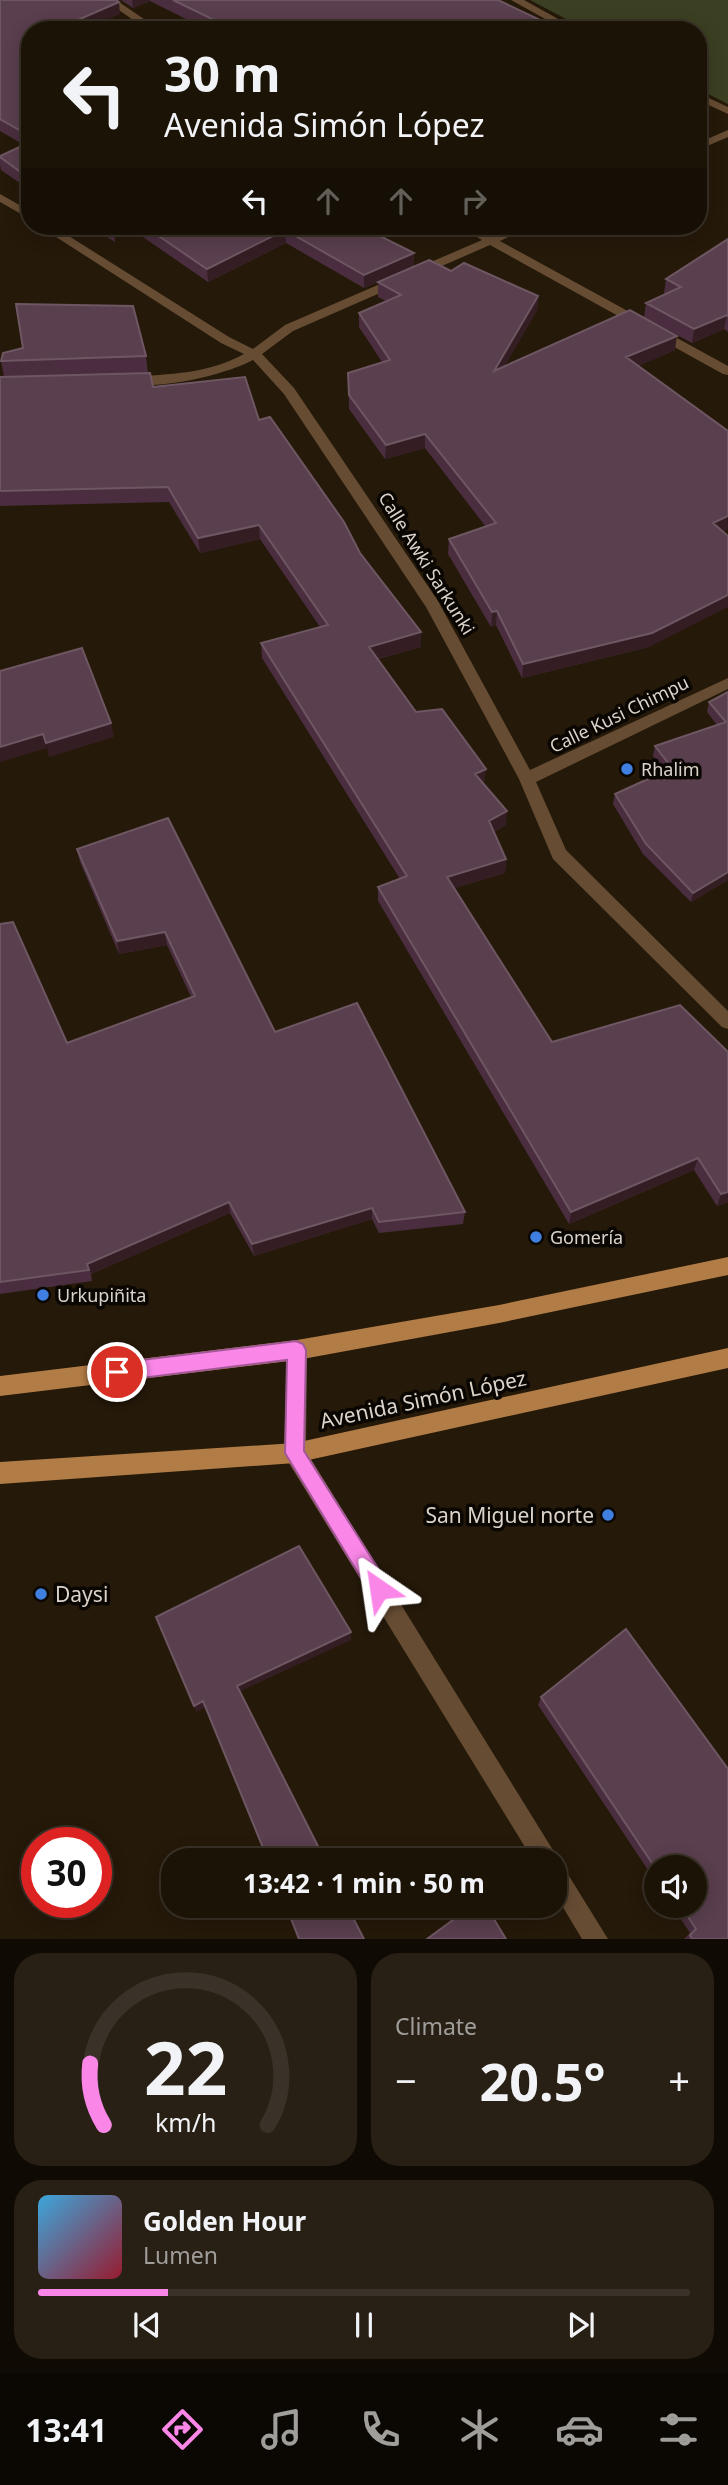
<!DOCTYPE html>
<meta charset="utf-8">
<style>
body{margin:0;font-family:"Noto Sans",sans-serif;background:#292015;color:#f1f3f6;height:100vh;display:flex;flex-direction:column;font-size:26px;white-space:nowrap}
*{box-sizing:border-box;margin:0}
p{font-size:23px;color:#a09e9b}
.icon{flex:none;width:38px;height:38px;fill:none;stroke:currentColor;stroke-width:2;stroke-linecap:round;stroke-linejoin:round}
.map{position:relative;height:1939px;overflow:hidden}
.details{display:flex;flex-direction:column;gap:14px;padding:14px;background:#0f0a04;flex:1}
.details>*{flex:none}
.banner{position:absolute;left:21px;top:21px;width:686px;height:214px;border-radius:28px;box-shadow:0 4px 18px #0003,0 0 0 2px #3a3228;background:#1c1307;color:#f1f3f6;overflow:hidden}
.buttons{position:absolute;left:644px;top:1855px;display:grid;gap:14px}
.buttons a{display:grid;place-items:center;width:63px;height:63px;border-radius:50%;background:#1c1307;box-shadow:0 4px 18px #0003,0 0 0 2px #3a3228;font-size:35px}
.speed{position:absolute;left:21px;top:1827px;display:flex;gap:14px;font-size:35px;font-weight:700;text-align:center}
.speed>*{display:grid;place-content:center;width:91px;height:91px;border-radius:50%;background:#1c1307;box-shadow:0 4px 18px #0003,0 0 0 2px #3a3228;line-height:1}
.speed .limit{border:10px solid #d22;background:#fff;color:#111}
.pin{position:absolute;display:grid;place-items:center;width:60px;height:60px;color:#fff;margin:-30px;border:4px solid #fff;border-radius:50%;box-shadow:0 2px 7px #0007}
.me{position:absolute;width:77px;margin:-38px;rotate:328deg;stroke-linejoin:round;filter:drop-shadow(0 0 5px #0008)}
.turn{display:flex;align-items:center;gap:24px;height:147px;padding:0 28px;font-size:32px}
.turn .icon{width:91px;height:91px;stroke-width:2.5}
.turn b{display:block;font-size:49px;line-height:60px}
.lanes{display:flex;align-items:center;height:66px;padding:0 28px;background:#0003;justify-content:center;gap:35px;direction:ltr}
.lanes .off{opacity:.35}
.big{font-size:52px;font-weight:700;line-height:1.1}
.details .tile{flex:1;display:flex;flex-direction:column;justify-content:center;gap:10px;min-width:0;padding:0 24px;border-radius:28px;background:#292015}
.details .dial{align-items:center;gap:0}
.dial svg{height:182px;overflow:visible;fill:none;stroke:#3a3228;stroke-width:7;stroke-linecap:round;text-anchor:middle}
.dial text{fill:#f1f3f6;stroke:none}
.song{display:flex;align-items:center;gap:21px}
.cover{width:84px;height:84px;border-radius:10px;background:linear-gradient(135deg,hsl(200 70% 55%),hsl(350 70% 35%))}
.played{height:7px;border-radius:4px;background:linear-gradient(90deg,#fa87e7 20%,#3a3228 20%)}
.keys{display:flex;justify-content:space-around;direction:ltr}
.heat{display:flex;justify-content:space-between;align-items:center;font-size:38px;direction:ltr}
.details .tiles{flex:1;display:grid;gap:14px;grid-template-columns:1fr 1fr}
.tile:last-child{grid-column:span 2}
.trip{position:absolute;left:161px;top:1848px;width:406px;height:70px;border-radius:28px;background:#1c1307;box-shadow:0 4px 18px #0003,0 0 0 2px #3a3228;font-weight:700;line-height:70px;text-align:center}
.tabs{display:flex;height:112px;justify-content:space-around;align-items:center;background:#0b0803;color:#a09e9b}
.tabs .icon{width:49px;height:49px}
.tabs .active{color:#fa87e7}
.tabs b{font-size:32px;color:#f1f3f6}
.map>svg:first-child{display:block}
.green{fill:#3b4022}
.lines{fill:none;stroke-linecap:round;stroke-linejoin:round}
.minor{fill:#664c33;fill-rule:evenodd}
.major{fill:#b27c46;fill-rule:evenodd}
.wall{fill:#4a2e3f}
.shaded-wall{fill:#351e23}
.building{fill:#5a3f4e;stroke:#6e5762;stroke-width:2}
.route{fill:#fa87e7;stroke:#a25896;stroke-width:2}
.shop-dot{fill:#3f7fe0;stroke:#0a0602;stroke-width:2.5}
.labels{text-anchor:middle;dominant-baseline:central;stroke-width:7;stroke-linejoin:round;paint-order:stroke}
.street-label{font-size:18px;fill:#dcd4ca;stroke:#0a0602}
.poi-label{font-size:18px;fill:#dcd4ca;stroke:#0a0602;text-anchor:start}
.near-street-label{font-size:21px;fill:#dcd4ca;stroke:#0a0602}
.near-poi-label{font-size:21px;fill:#dcd4ca;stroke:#0a0602;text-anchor:end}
</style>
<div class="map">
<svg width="728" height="1939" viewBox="0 0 728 1939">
<rect width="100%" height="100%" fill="#251909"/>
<!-- green -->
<path class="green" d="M530 0H728V104L698 89V30H587Z"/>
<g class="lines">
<!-- minor -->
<path class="minor" d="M104 0H116L160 30H148Z
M511 0H524L578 30H565Z
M698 93 728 107V114L698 100Z
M728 130V137L698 150V143Z
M0 194 30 211V219L0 202Z
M39 226H53L229 337 253 349 285 325 482 240 458 226H472L491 236 516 226H531L500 241 728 366V375L723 374 490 245 293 331 262 354 294 388 438 601 530 770 728 678V689L536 782 566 850 728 1011V1029L722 1027 553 859 519 779 426 607 284 394 253 360C223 376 157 390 124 384V378L129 377C170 374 208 374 244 354L221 343Z
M297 1340 304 1343 307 1350 306 1451 608 1939H582L555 1894V1860H533L287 1460 284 1453 287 1350 290 1343Z"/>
<!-- major -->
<path class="major" d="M728 1257V1275L499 1323 297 1360 0 1396V1376L297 1340 499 1305Z
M728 1348V1368L295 1463 0 1484V1462L295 1443Z"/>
</g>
<!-- wall -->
<path class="wall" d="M0 0 120 14 30 30V190L1 170 0 164V156L24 145 0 131Z
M121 0H498L561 30H208L150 1 133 8Z
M89 226H113L115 242Z
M127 226H360L414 253V267L364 288 286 243 208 282Z
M728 239V332L724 329 692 343 644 317 646 303 666 294 664 293 666 279Z
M451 271 538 296 537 310 504 367 675 350 638 366 728 431V529L723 531 649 647 522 678 496 625 491 627 448 554 449 539 486 527 425 448 385 459 349 409 348 373 382 362 359 327V313L386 301 378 297V282Z
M146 356 148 373 153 387 259 420 360 553 421 647 378 659 416 712 484 784 506 825 494 832 506 859 505 873 455 888 552 1042 680 1005 728 1202 717 1206 694 1170 569 1224 378 901V887L400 879 262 658 261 643 320 627 260 539 200 553 169 502 0 506V377H4L1 361Z
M728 692V880L691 902 643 854 613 804 615 794 665 772 653 756 655 746 717 725 707 712 709 702Z
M77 849 275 1032 465 1212 463 1224 379 1233 372 1219 254 1256 230 1213 91 1274 92 1281 0 1294V924L67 1043 191 997 167 945 119 954 80 862Z
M541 1697 728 1939H684L690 1933 672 1906H695L656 1867V1882L538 1705Z"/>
<!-- shaded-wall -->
<path class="shaded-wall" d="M132 0H150V1L133 8Z
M119 2 120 14 85 30H55Z
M285 230 286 243 208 282 207 269Z
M414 253V267L364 288V275Z
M538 296 537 310 493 386 494 371Z
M727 315 724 329 692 343 694 329Z
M677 336 675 350 624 372 626 357Z
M425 434V448L385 459 386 445Z
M728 516V529L710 538 713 523Z
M259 525 260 539 200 553 198 538Z
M728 595V607L649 647 522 678 523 664Z
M497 611 496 625 491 627 492 612Z
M421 632V647L369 661V647Z
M111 723 114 737 49 757 46 743Z
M43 734 47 748 0 762V747Z
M486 769 484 784 475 774Z
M507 811 506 825 488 835 489 821Z
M506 859 505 873 446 891 447 877Z
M728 872V880L691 902 693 893Z
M165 932 167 945 119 954 117 941Z
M698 1158 694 1170 569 1224 571 1212Z
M728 1192V1202L717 1206 721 1194Z
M229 1202 230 1213 91 1274 87 1264Z
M372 1208V1219L254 1256 252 1244Z
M351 1632V1640L239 1692 237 1686Z
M203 1701 205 1708 196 1712 194 1706Z"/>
<!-- building -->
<path class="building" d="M0 0H116L119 2 55 30H30V136L0 119Z
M173 0H498L561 30H229L208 17Z
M30 142V179L0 157V156Z
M144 226H360L414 253 364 275 285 230 207 269Z
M728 239V316L727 315 694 329 646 303 681 287 666 279Z
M429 260 451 271 464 263 538 296 494 371 630 310 677 336 626 357 728 431V516L713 523 728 536V595L652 633 523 664 497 611 492 612 449 539 496 523 425 434 386 445 349 395 348 373 390 360 359 313 401 295 378 282Z
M16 304 133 306 146 356 1 361 3 353 23 348Z
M150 373 153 387 245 377 259 420 270 417 344 522 360 553 421 632 369 647 416 712 442 709 486 769 475 774 507 811 489 821 506 859 447 877 552 1042 680 1005 728 1052V1192L721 1194 698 1158 571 1212 378 887 407 876 261 643 328 625 259 525 198 538 168 487 0 491V377Z
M82 648 111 723 46 743 43 734 0 747V671Z
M728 692V872L693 893 646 844 615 794 672 768 655 746 726 722 709 702Z
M168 818 275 1032 357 1003 465 1212 379 1222 372 1208 252 1244 229 1202 87 1264 89 1270 0 1282V924L13 922 67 1043 195 996 165 932 117 941 77 849Z
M299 1546 351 1632 237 1686 325 1860H268L203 1701 194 1706 156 1617Z
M626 1629 728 1769V1939H692L690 1935 696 1929 681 1906H695V1867H656V1869L541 1697Z
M286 1906H347L364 1939H299Z
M472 1906H486L506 1939H427Z"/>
<!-- route -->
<path class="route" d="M296 1341 303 1344 306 1350 304 1451 386 1581 389 1589 386 1596 379 1599 372 1596 285 1453 287 1360 117 1381 111 1378 108 1372 111 1366 117 1363Z"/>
<!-- markers -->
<g class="shop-dot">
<circle cx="627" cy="769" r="7"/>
<circle cx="536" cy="1237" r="7"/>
<circle cx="43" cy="1295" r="7"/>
<circle cx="608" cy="1515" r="7"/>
<circle cx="41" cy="1594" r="7"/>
</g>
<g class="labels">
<!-- street labels -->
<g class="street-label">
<text transform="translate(427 563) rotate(58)">Calle Awki Sarkunki</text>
<text transform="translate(619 714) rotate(-26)">Calle Kusi Chimpu</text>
</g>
<!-- poi labels -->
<g class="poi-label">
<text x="641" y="769">Rhalim</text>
<text x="550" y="1237">Gomería</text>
<text x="57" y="1295">Urkupiñita</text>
</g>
<!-- near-street labels -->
<g class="near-street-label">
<text transform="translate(423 1399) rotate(-12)">Avenida Simón López</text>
</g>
<!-- near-poi labels -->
<g class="near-poi-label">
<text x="594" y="1515">San Miguel norte</text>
<text x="55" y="1594" text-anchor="start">Daysi</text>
</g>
</g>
</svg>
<div class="buttons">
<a><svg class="icon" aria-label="sound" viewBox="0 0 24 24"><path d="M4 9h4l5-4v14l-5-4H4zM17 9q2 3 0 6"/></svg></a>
</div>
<div class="speed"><div class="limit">30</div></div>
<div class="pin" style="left:117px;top:1372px;background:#d93025"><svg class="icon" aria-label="arrive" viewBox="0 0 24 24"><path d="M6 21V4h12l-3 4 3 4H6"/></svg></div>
<svg class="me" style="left:379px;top:1589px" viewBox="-20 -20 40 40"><path d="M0-17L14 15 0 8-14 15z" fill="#fa87e7" stroke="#fff" stroke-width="4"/></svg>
<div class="trip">13:42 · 1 min · 50 m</div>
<div class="banner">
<div class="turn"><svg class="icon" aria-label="left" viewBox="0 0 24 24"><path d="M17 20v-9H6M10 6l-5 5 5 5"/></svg><div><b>30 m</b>Avenida Simón López</div></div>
<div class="lanes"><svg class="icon" aria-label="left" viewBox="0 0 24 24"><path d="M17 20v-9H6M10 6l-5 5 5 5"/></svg><svg class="icon off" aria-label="ahead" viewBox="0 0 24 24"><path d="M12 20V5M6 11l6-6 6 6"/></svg><svg class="icon off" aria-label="ahead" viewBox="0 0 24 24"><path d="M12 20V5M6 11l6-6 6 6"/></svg><svg class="icon off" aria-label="right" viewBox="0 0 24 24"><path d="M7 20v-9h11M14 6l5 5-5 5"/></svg></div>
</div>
</div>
<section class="details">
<div class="tiles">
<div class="tile dial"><svg viewBox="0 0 100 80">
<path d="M14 69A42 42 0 1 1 86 69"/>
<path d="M14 69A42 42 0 0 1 8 42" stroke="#fa87e7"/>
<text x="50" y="56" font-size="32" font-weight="700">22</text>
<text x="50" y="72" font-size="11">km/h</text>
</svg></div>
<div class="tile"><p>Climate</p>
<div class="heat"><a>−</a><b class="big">20.5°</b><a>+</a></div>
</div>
<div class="tile">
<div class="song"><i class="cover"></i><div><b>Golden Hour</b><p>Lumen</p></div></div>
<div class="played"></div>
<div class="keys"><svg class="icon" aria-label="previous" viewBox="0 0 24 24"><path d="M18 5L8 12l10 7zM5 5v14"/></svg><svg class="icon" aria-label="pause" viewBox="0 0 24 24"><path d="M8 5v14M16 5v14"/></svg><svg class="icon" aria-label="next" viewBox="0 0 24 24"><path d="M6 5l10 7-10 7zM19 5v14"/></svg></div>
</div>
</div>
</section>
<nav class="tabs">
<b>13:41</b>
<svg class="icon active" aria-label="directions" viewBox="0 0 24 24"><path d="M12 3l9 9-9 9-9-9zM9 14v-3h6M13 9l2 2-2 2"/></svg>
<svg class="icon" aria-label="music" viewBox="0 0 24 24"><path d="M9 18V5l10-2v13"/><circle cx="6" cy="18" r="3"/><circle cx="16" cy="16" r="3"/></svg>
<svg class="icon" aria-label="phone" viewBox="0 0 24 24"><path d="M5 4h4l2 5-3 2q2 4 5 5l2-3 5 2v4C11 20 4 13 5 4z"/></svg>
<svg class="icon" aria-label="climate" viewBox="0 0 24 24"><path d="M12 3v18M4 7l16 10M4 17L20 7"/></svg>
<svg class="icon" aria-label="car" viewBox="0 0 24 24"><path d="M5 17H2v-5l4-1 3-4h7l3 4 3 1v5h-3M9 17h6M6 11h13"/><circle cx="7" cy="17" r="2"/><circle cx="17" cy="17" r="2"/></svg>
<svg class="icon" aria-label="filters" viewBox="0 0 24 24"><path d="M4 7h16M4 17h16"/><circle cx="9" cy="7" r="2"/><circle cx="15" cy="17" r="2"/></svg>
</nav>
